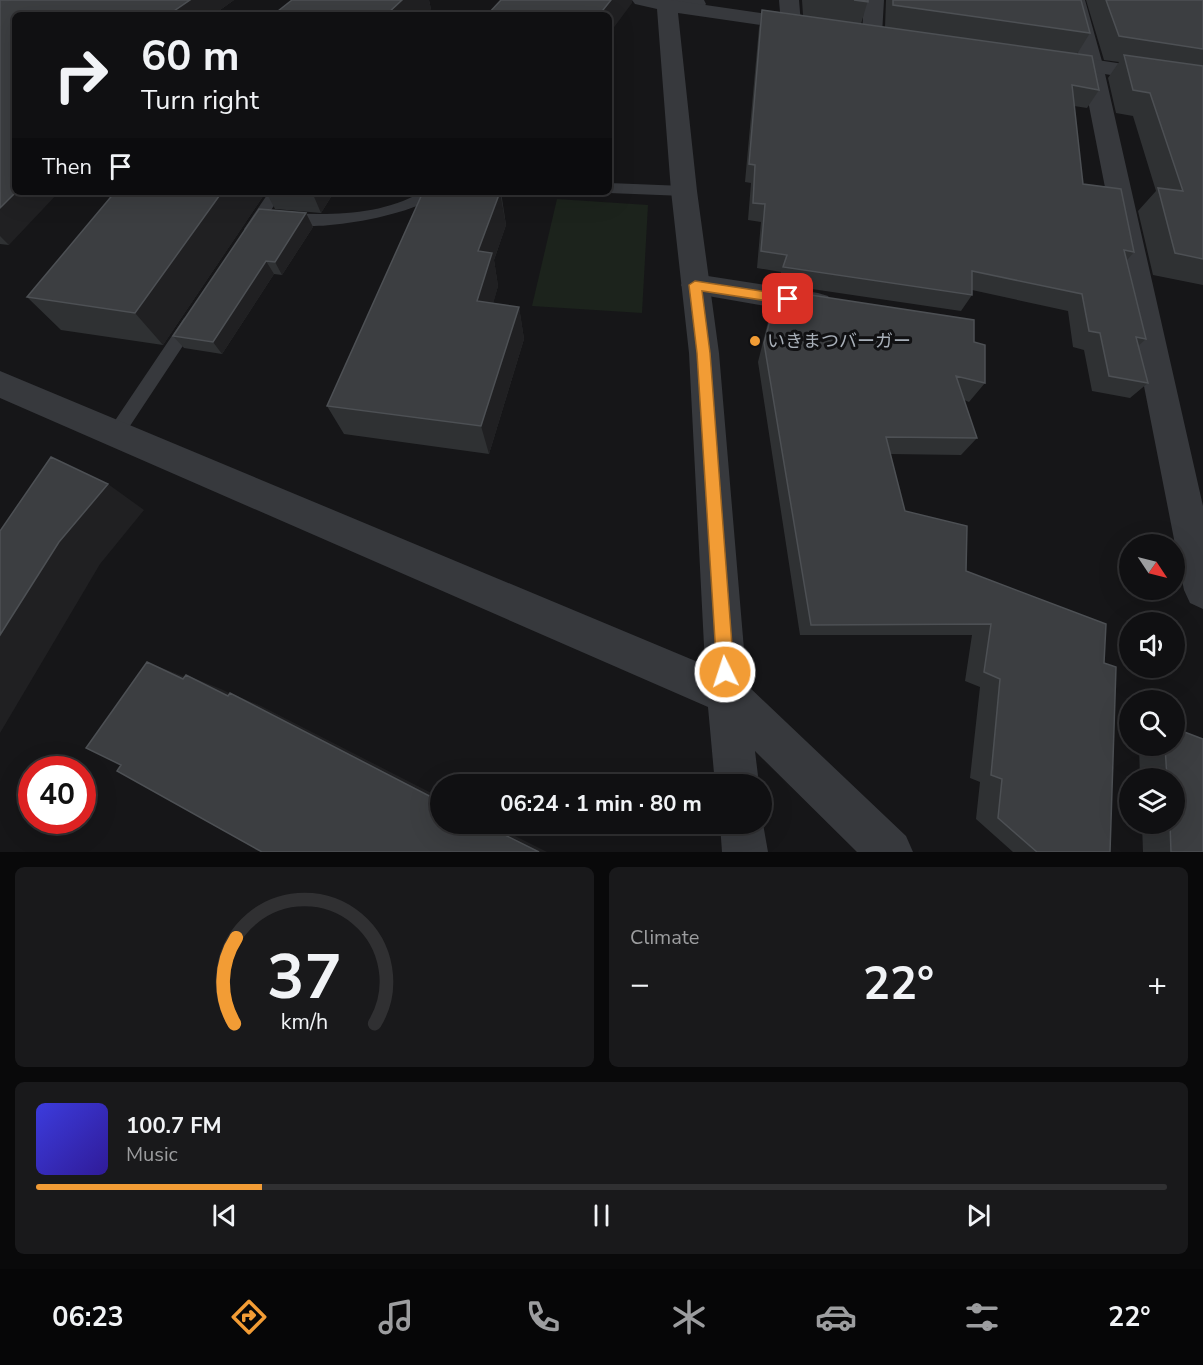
<!DOCTYPE html>
<meta charset="utf-8">
<style>
body{margin:0;font-family:"Nunito Sans","Noto Sans JP",sans-serif;background:#19191b;color:#f1f3f6;height:100vh;display:flex;flex-direction:column;font-size:22px;white-space:nowrap}
*{box-sizing:border-box;margin:0}
p{font-size:20px;color:#9c9d9f}
.icon{flex:none;width:33px;height:33px;fill:none;stroke:currentColor;stroke-width:2;stroke-linecap:round;stroke-linejoin:round}
.map{position:relative;height:852px;overflow:hidden}
.side{display:flex;flex-direction:column;gap:15px;padding:15px;background:#09090a;flex:1}
.side>*{flex:none}
.top-card{position:absolute;left:12px;top:12px;width:600px;height:183px;border-radius:9px;box-shadow:0 6px 24px #0002,0 0 0 2px #303032;background:#101012;color:#f1f3f6;overflow:hidden}
.needle{width:39px;rotate:125deg}
.buttons{position:absolute;left:1119px;top:534px;display:grid;gap:12px}
.buttons a{display:grid;place-items:center;width:66px;height:66px;border-radius:50%;background:#101012;box-shadow:0 6px 24px #0002,0 0 0 2px #303032;font-size:30px}
.speed{position:absolute;left:18px;top:756px;display:flex;gap:12px;font-size:30px;font-weight:700;text-align:center}
.speed>*{display:grid;place-content:center;width:78px;height:78px;border-radius:50%;background:#101012;box-shadow:0 6px 24px #0002,0 0 0 2px #303032;line-height:1}
.speed .limit{border:9px solid #d22;background:#fff;color:#111}
.pin{position:absolute;display:grid;place-items:center;width:51px;height:51px;color:#fff;margin:-26px;border-radius:12px;box-shadow:0 3px 9px #0006}
.me{position:absolute;width:66px;margin:-33px;rotate:356deg;stroke-linejoin:round;filter:drop-shadow(0 0 4px #0008)}
.turn{display:flex;align-items:center;gap:21px;height:126px;padding:0 30px;font-size:27px}
.turn .icon{width:78px;height:78px;stroke-width:2.5}
.turn b{display:block;font-size:42px;line-height:51px}
.then{display:flex;align-items:center;height:57px;padding:0 30px;background:#0003;gap:12px;font-size:22px}
.big{font-size:45px;font-weight:700;line-height:1.1}
.side .card{flex:1;display:flex;flex-direction:column;justify-content:center;gap:9px;min-width:0;padding:0 21px;border-radius:9px;background:#19191b}
.side .dial{align-items:center;gap:0}
.dial svg{height:156px;overflow:visible;fill:none;stroke:#303032;stroke-width:7;stroke-linecap:round;text-anchor:middle}
.dial text{fill:#f1f3f6;stroke:none}
.song{display:flex;align-items:center;gap:18px}
.cover{width:72px;height:72px;border-radius:9px;background:linear-gradient(135deg,hsl(240 70% 55%),hsl(250 70% 35%))}
.played{height:6px;border-radius:3px;background:linear-gradient(90deg,#f29c35 20%,#303032 20%)}
.keys{display:flex;justify-content:space-around;direction:ltr}
.heat{display:flex;justify-content:space-between;align-items:center;font-size:33px;direction:ltr}
.side .tiles{flex:1;display:grid;gap:15px;grid-template-columns:1fr 1fr}
.card:last-child{grid-column:span 2}
.trip{position:absolute;left:430px;top:774px;width:342px;height:60px;border-radius:30px;background:#101012;box-shadow:0 6px 24px #0002,0 0 0 2px #303032;font-weight:700;line-height:60px;text-align:center}
.tab-bar{display:flex;height:96px;justify-content:space-around;align-items:center;background:#060607;color:#9c9d9f}
.tab-bar .icon{width:42px;height:42px}
.tab-bar .active{color:#f29c35}
.tab-bar b{font-size:27px;color:#f1f3f6}
.map>svg:first-child{display:block}
.green{fill:#1c231c}
.lines{fill:none;stroke-linecap:round;stroke-linejoin:round}
.service{fill:#37393d;fill-rule:evenodd}
.minor{fill:#37393d;fill-rule:evenodd}
.tertiary{fill:#37393d;fill-rule:evenodd}
.wall{fill:#2f3133}
.shaded-wall{fill:#202022}
.building{fill:#3c3e41;stroke:#4d5054;stroke-width:1.5}
.route{fill:#f29c35;stroke:#9d6522;stroke-width:1.5}
.poi-dot{fill:#f29c35;stroke:#111113;stroke-width:2}
.labels{text-anchor:middle;dominant-baseline:central;stroke-width:6;stroke-linejoin:round;paint-order:stroke}
.poi-label{font-size:18px;fill:#a8afb8;stroke:#111113;text-anchor:start}
</style>
<div class="map">
<svg width="1203" height="852" viewBox="0 0 1203 852">
<rect width="100%" height="100%" fill="#161618"/>
<!-- green -->
<path class="green" d="M557 199 648 205 642 313 532 306Z"/>
<g class="lines">
<!-- service -->
<path class="service" d="M609 183 684 186 691 191 684 196 609 193 607 192H609Z
M269 192H283L256 233H246L244 229Z
M422 192H440C423 215 292 239 277 218L284 213C332 215 379 216 422 192Z
M190 316 198 322 196 326 122 438 116 441 110 438 107 433 110 428 184 318Z"/>
<!-- minor -->
<path class="minor" d="M667 0H704L706 4 703 8 660 10 657 6 660 2Z
M779 0H799L801 24 798 28H784L781 24Z
M864 0H884L882 34 879 38H865L862 34Z
M1065 0H1085L1103 65 1203 506V609L1190 603 1184 590 1081 65Z
M695 274 818 293 828 296 833 304 828 312 818 315 685 292 681 285 685 278Z"/>
<!-- tertiary -->
<path class="tertiary" d="M632 0H671L803 19 810 21 813 25 810 29 803 31 678 13 697 191 719 353 747 685 906 836 913 852H857L755 751 759 784H715L708 707 0 398V371L705 665 689 353 671 191 657 9 635 4Z
M1051 53 1203 76V90L1043 64 1040 59 1043 54Z
M762 818 768 852H722L720 824H762Z"/>
</g>
<!-- wall -->
<path class="wall" d="M0 0H234L213 15H15L9 245 0 244Z
M292 0H429L432 14 431 15H273Z
M802 0H868L861 24 885 27 886 0H1081L1090 33 1077 54 1099 90 1087 108 1074 106 1083 184 1134 252 1127 260 1146 339 1138 346 1148 383 1130 398 1092 391 1084 350 1073 347 1068 311 972 290V295L961 311 778 284 781 272 757 268 761 222 748 220 751 183 745 182 759 28 762 10 803 15Z
M1086 0H1203V285L1153 275 1138 211 1156 191 1133 116 1116 113 1108 78 1119 62 1104 60Z
M115 192H334L321 213 275 209 266 192 163 345 61 330 27 297Z
M423 192H501L506 225 494 260 498 286 493 303 519 307 524 339 489 454 344 434 327 406Z
M306 213 313 227 282 275 274 274 222 354 184 348 173 336Z
M778 290 974 342 985 383 969 402 964 400 977 438 961 455 890 454 905 511 966 571 1104 663 1110 852H1013L976 819 980 782 970 778 980 687 965 681 972 635H800L758 362 771 310Z
M1139 746H1174L1203 852H1143L1142 824H1174V778H1140Z"/>
<!-- shaded-wall -->
<path class="shaded-wall" d="M190 0H234L213 15H168Z
M402 0H429L432 14 431 15H386Z
M611 0H632V3L609 34V15H599Z
M16 192H59L9 245 0 236V208Z
M222 192H266L163 345 135 313Z
M312 192H334L321 213Z
M500 192 506 225 494 260 498 286 485 333 477 301 478 251Z
M306 213 313 227 282 275 275 262Z
M266 261 274 274 222 354 213 342Z
M519 307 524 339 489 454 481 426Z
M108 484 144 510 100 564 0 733V635L59 542Z
M147 662 185 677 183 679Z
M186 675 221 689 235 696 230 693 261 706 441 798V802Z
M483 824H491L547 852H539Z"/>
<!-- building -->
<path class="building" d="M0 0H190L168 15H15V192H16L0 208Z
M292 0H402L386 15H351L338 12 335 15H273Z
M501 0H611L599 15H487Z
M854 0H868V2Z
M893 0H1081L1090 33 893 5Z
M1106 0H1203V49L1119 36Z
M762 10 1092 56 1099 90 1072 85 1083 184 1121 189 1134 252 1124 250 1146 339 1136 337 1148 383 1109 376 1100 333 1089 331 1082 294 972 271V295L783 267 787 255 761 251 765 204 753 203 755 165 749 164Z
M1124 55 1203 66V259L1175 253 1158 188 1183 191 1150 93 1133 90Z
M115 192H222L135 313 27 297Z
M423 192H500L478 251 492 253 477 301 519 307 481 426 327 406Z
M259 209 306 213 275 262 266 261 213 342 173 336Z
M778 290 974 320V342L985 345V383L956 376 977 438 886 437 905 511 967 526 966 571 1106 624 1104 663 1116 667 1110 852H1037L998 818 1002 779 991 775 1000 679 984 672 991 624 811 625 764 343Z
M51 457 108 484 59 542 0 635V531Z
M147 662 183 679 186 675 228 696 230 693 441 802V824H483L539 852H262L117 771 121 765 86 748Z
M1174 728 1203 739V852H1171L1170 824H1174V778H1167L1165 746H1174Z"/>
<!-- route -->
<path class="route" d="M695 281 788 295 794 299 788 304 702 291 710 353 734 672 731 678 725 681 719 678 717 672 697 353 689 285Z"/>
<!-- markers -->
<circle class="poi-dot" cx="755" cy="341" r="6"/>
<g class="labels">
<!-- poi labels -->
<g class="poi-label">
<text x="767" y="341">いきまつバーガー</text>
</g>
</g>
</svg>
<div class="buttons">
<a><svg class="needle" viewBox="-14 -14 28 28"><path d="M0-13l5 13h-10z" fill="#e53935"/><path d="M0 13l5-13h-10z" fill="#9c9d9f"/></svg></a>
<a><svg class="icon" aria-label="sound" viewBox="0 0 24 24"><path d="M4 9h4l5-4v14l-5-4H4zM17 9q2 3 0 6"/></svg></a>
<a><svg class="icon" aria-label="search" viewBox="0 0 24 24"><circle cx="10" cy="10" r="6"/><path d="M15 15l6 6"/></svg></a>
<a><svg class="icon" aria-label="layers" viewBox="0 0 24 24"><path d="M12 4l9 5-9 5-9-5zM3 14l9 5 9-5"/></svg></a>
</div>
<div class="speed"><div class="limit">40</div></div>
<div class="pin" style="left:788px;top:299px;background:#d93025"><svg class="icon" aria-label="arrive" viewBox="0 0 24 24"><path d="M6 21V4h12l-3 4 3 4H6"/></svg></div>
<svg class="me" style="left:725px;top:672px" viewBox="-20 -20 40 40"><circle r="17" fill="#f29c35" stroke="#fff" stroke-width="3"/><path d="M0-11L8 9 0 5-8 9z" fill="#fff"/></svg>
<div class="trip">06:24 · 1 min · 80 m</div>
<div class="top-card">
<div class="turn"><svg class="icon" aria-label="right" viewBox="0 0 24 24"><path d="M7 20v-9h11M14 6l5 5-5 5"/></svg><div><b>60 m</b>Turn right</div></div>
<div class="then">Then<svg class="icon" aria-label="arrive" viewBox="0 0 24 24"><path d="M6 21V4h12l-3 4 3 4H6"/></svg></div>
</div>
</div>
<section class="side">
<div class="tiles">
<div class="card dial"><svg viewBox="0 0 100 80">
<path d="M14 69A42 42 0 1 1 86 69"/>
<path d="M14 69A42 42 0 0 1 15 25" stroke="#f29c35"/>
<text x="50" y="56" font-size="32" font-weight="700">37</text>
<text x="50" y="72" font-size="11">km/h</text>
</svg></div>
<div class="card"><p>Climate</p>
<div class="heat"><a>−</a><b class="big">22°</b><a>+</a></div>
</div>
<div class="card">
<div class="song"><i class="cover"></i><div><b>100.7 FM</b><p>Music</p></div></div>
<div class="played"></div>
<div class="keys"><svg class="icon" aria-label="previous" viewBox="0 0 24 24"><path d="M18 5L8 12l10 7zM5 5v14"/></svg><svg class="icon" aria-label="pause" viewBox="0 0 24 24"><path d="M8 5v14M16 5v14"/></svg><svg class="icon" aria-label="next" viewBox="0 0 24 24"><path d="M6 5l10 7-10 7zM19 5v14"/></svg></div>
</div>
</div>
</section>
<nav class="tab-bar">
<b>06:23</b>
<svg class="icon active" aria-label="directions" viewBox="0 0 24 24"><path d="M12 3l9 9-9 9-9-9zM9 14v-3h6M13 9l2 2-2 2"/></svg>
<svg class="icon" aria-label="music" viewBox="0 0 24 24"><path d="M9 18V5l10-2v13"/><circle cx="6" cy="18" r="3"/><circle cx="16" cy="16" r="3"/></svg>
<svg class="icon" aria-label="phone" viewBox="0 0 24 24"><path d="M5 4h4l2 5-3 2q2 4 5 5l2-3 5 2v4C11 20 4 13 5 4z"/></svg>
<svg class="icon" aria-label="climate" viewBox="0 0 24 24"><path d="M12 3v18M4 7l16 10M4 17L20 7"/></svg>
<svg class="icon" aria-label="car" viewBox="0 0 24 24"><path d="M5 17H2v-5l4-1 3-4h7l3 4 3 1v5h-3M9 17h6M6 11h13"/><circle cx="7" cy="17" r="2"/><circle cx="17" cy="17" r="2"/></svg>
<svg class="icon" aria-label="filters" viewBox="0 0 24 24"><path d="M4 7h16M4 17h16"/><circle cx="9" cy="7" r="2"/><circle cx="15" cy="17" r="2"/></svg>
<b>22°</b>
</nav>
